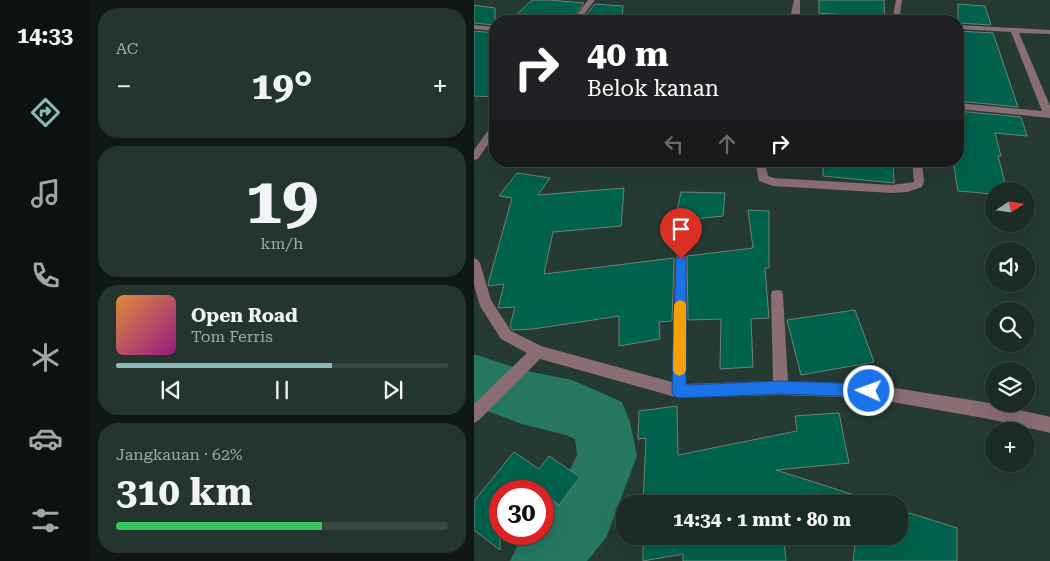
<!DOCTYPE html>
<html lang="id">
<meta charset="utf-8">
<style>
body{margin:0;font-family:"Roboto Serif",serif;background:#24342e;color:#f1f3f6;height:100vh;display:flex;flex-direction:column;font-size:19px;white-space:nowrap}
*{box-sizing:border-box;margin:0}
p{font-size:16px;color:#a0a7a7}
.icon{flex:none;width:28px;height:28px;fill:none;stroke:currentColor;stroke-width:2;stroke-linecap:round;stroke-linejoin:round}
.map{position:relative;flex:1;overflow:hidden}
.panel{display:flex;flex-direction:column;gap:8px;padding:8px;background:#0f1815;width:384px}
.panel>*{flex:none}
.hud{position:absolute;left:15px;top:15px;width:475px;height:152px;border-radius:20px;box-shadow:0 5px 20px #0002,0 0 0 1px #394843;background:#202124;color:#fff;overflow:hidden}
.needle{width:32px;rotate:77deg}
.buttons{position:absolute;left:511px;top:182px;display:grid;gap:10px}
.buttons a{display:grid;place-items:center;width:50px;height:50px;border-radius:50%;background:#1b2c26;box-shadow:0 5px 20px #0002,0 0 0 1px #394843;font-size:25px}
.speed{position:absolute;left:15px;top:480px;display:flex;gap:10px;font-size:25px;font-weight:700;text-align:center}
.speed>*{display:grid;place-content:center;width:65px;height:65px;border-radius:50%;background:#1b2c26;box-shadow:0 5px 20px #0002,0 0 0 1px #394843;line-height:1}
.speed .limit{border:8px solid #d22;background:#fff;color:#111}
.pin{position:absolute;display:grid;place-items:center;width:42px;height:42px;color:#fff;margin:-51px -21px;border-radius:50% 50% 50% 0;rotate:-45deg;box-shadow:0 0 5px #0007}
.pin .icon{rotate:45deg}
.me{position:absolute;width:55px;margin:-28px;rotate:272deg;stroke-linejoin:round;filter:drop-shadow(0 0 4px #0008)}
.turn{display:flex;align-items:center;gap:18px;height:105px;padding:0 15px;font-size:22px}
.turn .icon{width:65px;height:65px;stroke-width:2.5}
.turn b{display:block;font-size:35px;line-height:42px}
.lanes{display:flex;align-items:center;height:48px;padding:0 15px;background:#0003;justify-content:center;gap:25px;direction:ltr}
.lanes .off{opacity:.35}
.big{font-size:38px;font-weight:700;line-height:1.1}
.panel .tile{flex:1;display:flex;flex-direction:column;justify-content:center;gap:8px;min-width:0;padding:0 18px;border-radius:20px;background:#24342e}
.panel .dial{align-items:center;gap:0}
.dial b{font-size:65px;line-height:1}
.song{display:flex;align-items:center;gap:15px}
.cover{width:60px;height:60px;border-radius:8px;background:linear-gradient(135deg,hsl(30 70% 55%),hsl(310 70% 35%))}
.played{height:5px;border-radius:2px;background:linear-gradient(90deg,#8bbbb9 65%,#394843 65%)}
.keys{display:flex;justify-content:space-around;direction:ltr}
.heat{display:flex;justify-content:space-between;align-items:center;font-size:28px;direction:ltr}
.charge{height:8px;border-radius:4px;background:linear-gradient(90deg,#34c759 62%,#394843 0)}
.trip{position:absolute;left:142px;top:495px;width:292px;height:50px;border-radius:20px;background:#1b2c26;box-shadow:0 5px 20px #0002,0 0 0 1px #394843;font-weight:700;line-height:50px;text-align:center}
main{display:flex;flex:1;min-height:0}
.tabs{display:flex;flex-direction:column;width:90px;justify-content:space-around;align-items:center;background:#0b120f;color:#a0a7a7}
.tabs .icon{width:35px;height:35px}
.tabs .active{color:#8bbbb9}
.tabs b{font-size:22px;color:#f1f3f6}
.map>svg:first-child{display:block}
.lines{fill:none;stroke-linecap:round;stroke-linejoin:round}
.river{fill:#267862;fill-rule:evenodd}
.building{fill:#00614c;stroke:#6b837a}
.minor{fill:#8b6d74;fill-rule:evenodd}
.route{fill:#1a73e8;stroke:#114b97}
.slow{fill:#f59e0b}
</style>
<main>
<nav class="tabs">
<b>14:33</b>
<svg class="icon active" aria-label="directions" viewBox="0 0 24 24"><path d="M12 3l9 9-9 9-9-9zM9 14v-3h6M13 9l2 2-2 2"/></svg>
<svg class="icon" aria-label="music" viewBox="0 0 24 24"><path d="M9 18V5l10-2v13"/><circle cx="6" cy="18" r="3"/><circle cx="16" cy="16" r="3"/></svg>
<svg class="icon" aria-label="phone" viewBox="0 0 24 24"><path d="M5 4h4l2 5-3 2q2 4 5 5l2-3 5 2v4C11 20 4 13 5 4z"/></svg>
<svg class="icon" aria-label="climate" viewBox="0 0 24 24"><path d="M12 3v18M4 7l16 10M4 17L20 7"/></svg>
<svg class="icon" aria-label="car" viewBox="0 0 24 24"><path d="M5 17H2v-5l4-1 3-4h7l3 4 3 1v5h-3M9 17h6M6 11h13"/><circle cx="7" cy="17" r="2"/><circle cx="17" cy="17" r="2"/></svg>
<svg class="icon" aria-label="filters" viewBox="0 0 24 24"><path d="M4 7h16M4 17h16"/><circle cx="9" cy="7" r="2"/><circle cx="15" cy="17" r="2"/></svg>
</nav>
<section class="panel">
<div class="tile"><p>AC</p>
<div class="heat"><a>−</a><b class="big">19°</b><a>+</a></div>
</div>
<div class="tile dial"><b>19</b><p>km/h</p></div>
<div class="tile">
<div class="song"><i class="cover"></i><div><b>Open Road</b><p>Tom Ferris</p></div></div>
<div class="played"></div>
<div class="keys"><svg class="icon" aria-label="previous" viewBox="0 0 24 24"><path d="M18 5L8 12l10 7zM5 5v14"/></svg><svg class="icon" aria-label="pause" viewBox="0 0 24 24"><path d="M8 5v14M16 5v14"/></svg><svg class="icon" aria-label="next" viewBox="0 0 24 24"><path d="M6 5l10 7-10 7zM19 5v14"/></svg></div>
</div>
<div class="tile"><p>Jangkauan · 62%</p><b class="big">310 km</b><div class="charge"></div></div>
</section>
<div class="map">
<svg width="577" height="561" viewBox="0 0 577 561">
<rect width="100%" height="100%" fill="#243a32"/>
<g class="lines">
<!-- river -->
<path class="river" d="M0 354 48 370 98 380 148 402 156 422 163 456 132 538 113 561H36L49 534H69V512L86 492 103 455 101 439 92 435 48 424 0 406Z"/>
</g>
<!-- building -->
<path class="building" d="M58 0H75L110 3 96 21H36Z
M345 0H410L411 20 397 17 345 13Z
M121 4 149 6 148 21H107Z
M484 4 511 6 517 25 484 23Z
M0 5 21 8V25L0 23Z
M0 31 21 33V97L0 96Z
M484 31 519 33 544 107 484 101Z
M484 111 547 117 553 136 521 133 527 156H524L533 191H520V194L484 191 479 161H484Z
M349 161H419L420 183 349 176Z
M43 173 76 178 64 195 150 188 147 226 79 232 70 274 200 258 198 321 185 322 186 339 145 346V316L59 329 38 330 36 326 41 307 24 308 30 284 15 286 14 284 38 198 25 196Z
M207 192 251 193 249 216 201 221Z
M274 210 295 211V268H291L295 318 277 319 279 367 246 369 247 319 214 320 213 256 279 248Z
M381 310 400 362 327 375 313 320Z
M203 406 204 455 323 431 321 416 365 413 375 463 302 470 393 499 392 504H169L172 438 164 439 165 411Z
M40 452 65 469 75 456 106 477 85 505 69 491H26V550L0 530V501Z
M426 510 483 528V561H379L382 536H426Z
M169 536H245L246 544 310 538 312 561H209V554L169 561Z"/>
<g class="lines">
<!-- minor -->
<path class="minor" d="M114 0H121L105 21H98Z
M320 0H326V14L397 19 401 21H369L321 18 317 14Z
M422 0H428L425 21H418Z
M0 25 21 27V31L0 29Z
M484 25 577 30V34L545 33 577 108V118L484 109V103L568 111 537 32 484 29Z
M21 124V134L4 159 0 160V150L18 125Z
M281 161H291L294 176 300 178 418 185 440 182 438 161H448L450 181 448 187 433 192 418 193 299 186 285 181Z
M207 254 211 256 213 259 212 384 299 381 297 295 298 291 303 290 308 291 309 295 314 381 395 384 510 402 577 417V433L510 418 395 398 307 395 205 398 66 359 5 420 0 423V404L53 353 27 339 6 306 0 285V258L4 260 6 263 17 300 37 331 67 346 198 382 201 259 203 256Z"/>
</g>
<!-- route -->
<path class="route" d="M207 255 212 259V385L306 381 395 384 399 386 401 391 399 395 395 397 306 394 205 398 200 396 198 392 202 259Z"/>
<!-- slow -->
<path class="slow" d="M206 300 211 302 212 305V370L210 374 205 376 201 374 199 370 200 305 202 302Z"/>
</svg>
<div class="buttons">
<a><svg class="needle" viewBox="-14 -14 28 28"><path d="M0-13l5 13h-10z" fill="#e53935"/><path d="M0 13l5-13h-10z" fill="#a0a7a7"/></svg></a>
<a><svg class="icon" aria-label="sound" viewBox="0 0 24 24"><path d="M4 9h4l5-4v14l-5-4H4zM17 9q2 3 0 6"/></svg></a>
<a><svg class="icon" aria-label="search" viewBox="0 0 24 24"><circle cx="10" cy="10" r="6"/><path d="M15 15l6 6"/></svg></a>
<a><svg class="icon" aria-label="layers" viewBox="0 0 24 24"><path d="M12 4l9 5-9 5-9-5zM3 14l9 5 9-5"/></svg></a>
<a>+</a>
</div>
<div class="speed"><div class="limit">30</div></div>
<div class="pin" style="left:207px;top:259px;background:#d93025"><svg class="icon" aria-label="arrive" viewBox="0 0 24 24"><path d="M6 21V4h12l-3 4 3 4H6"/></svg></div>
<svg class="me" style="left:395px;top:391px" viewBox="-20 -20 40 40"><circle r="17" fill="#1a73e8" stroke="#fff" stroke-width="3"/><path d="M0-11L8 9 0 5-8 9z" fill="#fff"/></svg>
<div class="trip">14:34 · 1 mnt · 80 m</div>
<div class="hud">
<div class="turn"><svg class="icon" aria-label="right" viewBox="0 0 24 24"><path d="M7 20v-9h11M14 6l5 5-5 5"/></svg><div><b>40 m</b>Belok kanan</div></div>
<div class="lanes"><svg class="icon off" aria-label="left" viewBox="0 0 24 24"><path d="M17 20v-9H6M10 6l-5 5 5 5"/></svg><svg class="icon off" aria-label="ahead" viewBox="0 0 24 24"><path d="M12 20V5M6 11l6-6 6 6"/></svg><svg class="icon" aria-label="right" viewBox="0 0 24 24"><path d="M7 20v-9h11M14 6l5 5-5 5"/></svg></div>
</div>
</div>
</main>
